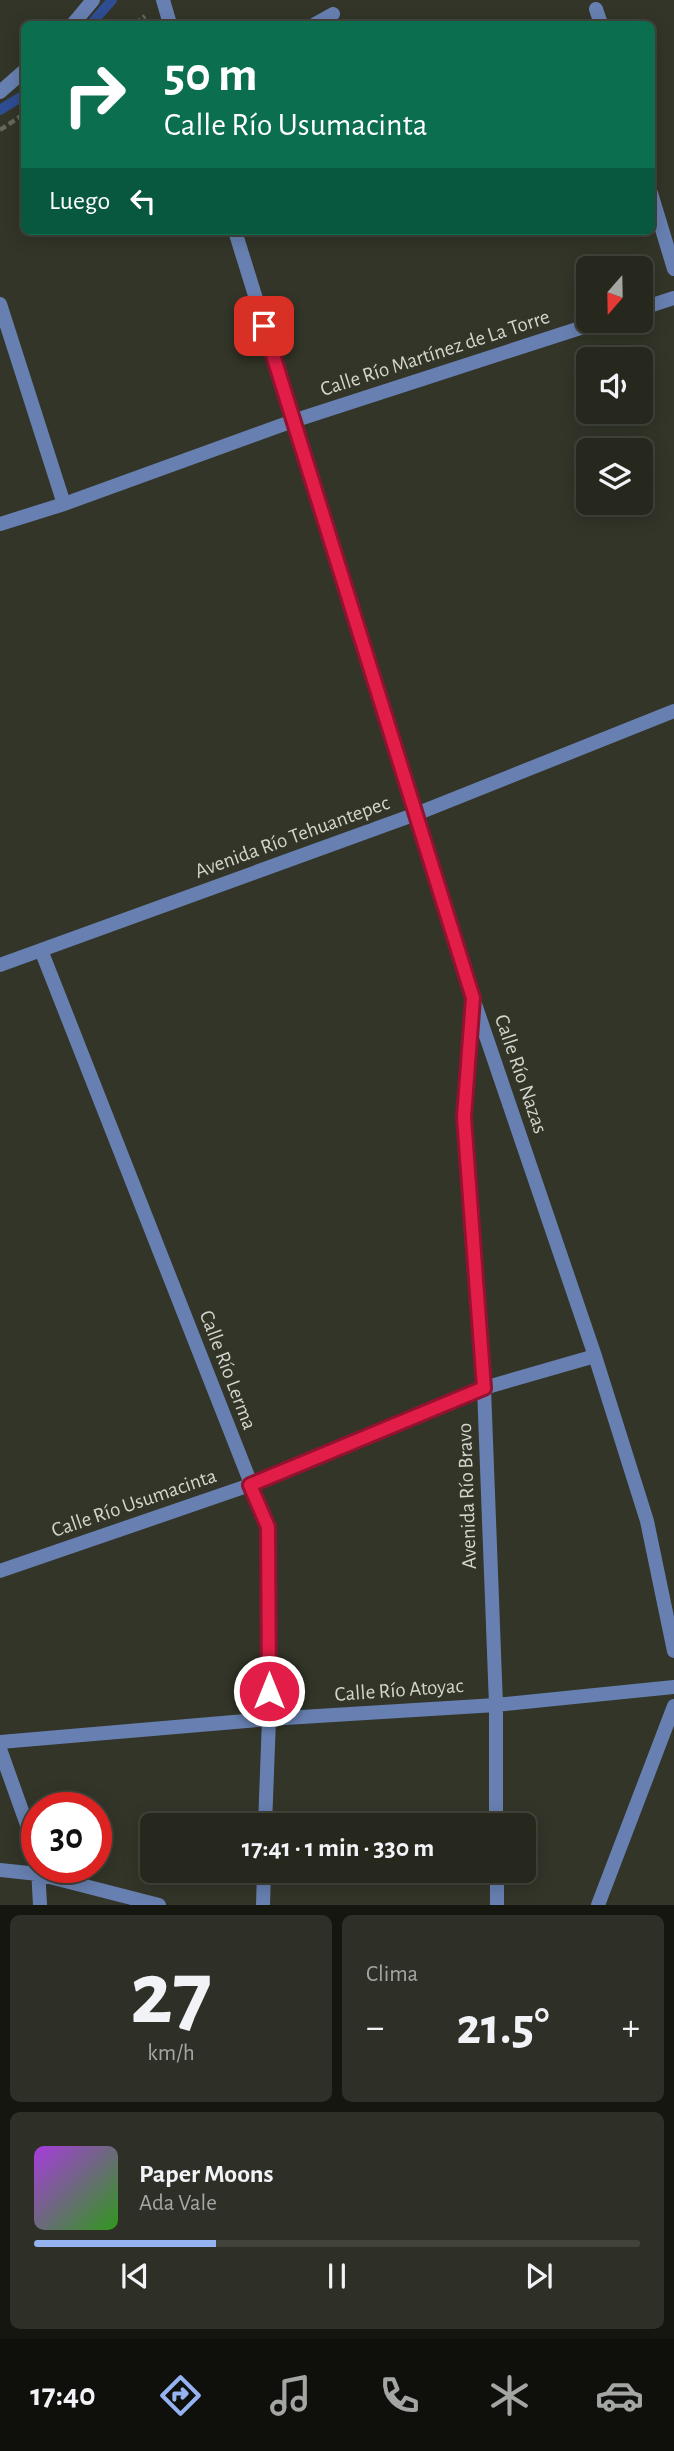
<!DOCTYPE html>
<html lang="es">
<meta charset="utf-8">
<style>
body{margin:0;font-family:"Alegreya Sans",sans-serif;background:#2e3027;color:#f1f3f6;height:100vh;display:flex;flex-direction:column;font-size:26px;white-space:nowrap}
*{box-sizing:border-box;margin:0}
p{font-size:23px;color:#a4a6a4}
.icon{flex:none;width:38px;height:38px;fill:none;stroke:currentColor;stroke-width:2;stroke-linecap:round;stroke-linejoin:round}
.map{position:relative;height:1905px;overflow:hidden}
.drawer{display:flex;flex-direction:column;gap:10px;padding:10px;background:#151610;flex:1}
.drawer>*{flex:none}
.banner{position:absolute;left:21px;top:21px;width:634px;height:214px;border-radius:10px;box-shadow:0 4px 18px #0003,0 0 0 2px #42443c;background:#0b6e4f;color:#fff;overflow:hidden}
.needle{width:46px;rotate:200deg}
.controls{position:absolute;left:576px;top:256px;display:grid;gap:14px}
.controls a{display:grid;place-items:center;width:77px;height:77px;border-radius:10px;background:#26281e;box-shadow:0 4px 18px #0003,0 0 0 2px #42443c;font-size:35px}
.speed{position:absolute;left:21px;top:1792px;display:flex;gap:14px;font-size:35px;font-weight:700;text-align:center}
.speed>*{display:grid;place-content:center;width:91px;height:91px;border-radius:50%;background:#26281e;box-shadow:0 4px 18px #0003,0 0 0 2px #42443c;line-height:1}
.speed .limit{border:10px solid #d22;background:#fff;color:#111}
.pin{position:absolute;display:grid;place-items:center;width:60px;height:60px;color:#fff;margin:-30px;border-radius:14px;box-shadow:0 4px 10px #0006}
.me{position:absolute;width:77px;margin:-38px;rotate:0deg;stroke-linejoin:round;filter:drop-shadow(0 0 5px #0008)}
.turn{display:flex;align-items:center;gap:24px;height:147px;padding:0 28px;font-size:32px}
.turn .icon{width:91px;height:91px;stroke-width:2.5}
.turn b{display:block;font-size:49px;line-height:60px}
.then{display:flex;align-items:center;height:66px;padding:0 28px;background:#0003;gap:14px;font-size:26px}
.big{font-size:52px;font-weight:700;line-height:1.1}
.drawer .card{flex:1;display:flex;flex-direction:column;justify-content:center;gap:10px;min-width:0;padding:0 24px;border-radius:10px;background:#2e3027}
.drawer .dial{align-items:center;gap:0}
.dial b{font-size:91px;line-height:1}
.song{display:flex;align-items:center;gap:21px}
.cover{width:84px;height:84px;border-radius:10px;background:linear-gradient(135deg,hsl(280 70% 55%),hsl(110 70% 35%))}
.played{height:7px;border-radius:4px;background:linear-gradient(90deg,#95b2f1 30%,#42443c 30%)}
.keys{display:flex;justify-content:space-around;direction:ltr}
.heat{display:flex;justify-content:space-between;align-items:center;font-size:38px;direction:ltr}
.drawer .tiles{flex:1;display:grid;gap:10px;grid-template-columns:1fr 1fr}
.card:last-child{grid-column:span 2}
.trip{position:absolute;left:140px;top:1813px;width:396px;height:70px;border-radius:10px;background:#26281e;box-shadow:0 4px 18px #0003,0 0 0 2px #42443c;font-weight:700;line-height:70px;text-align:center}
.menu{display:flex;height:112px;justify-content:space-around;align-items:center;background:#0f100c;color:#a4a6a4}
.menu .icon{width:49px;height:49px}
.menu .current{color:#95b2f1}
.menu b{font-size:32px;color:#f1f3f6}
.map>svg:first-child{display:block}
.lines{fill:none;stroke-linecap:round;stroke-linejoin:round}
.stream{stroke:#2f4d92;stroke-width:10}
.path{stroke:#65685c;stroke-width:4.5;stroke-dasharray:7 3.5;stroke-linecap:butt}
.minor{stroke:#6880b1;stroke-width:14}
.route-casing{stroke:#92132f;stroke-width:18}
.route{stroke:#e11d48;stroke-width:12}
.labels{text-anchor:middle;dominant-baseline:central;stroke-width:7;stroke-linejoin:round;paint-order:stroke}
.street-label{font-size:21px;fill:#d3d5cd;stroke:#323528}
</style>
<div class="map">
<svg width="674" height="1905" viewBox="0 0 674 1905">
<rect width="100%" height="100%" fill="#323528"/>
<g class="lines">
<!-- stream -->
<path class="stream" d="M91 24 112 0
M0 110 24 95"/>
<!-- path -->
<path class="path" d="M135 24 145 16
M0 130 24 114"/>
<!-- minor -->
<path class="minor" d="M163 0 170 24
M596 9 601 24
M73 24 93 0
M315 24 333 14
M0 92 24 71
M651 193 674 269
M235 231 473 998 595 1356 647 1521 674 1651
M0 304 64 504
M640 309 674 298
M0 524 64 504 293 421 605 320
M41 950 268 1527 269 1719 265 1825
M0 965 416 814 674 711
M472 1005 464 1117 484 1388 496 1705V1825
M0 1571 250 1485 484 1388 595 1356
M0 1742 269 1719 496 1705 674 1687
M0 1749 37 1853
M38 1868 40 1905
M0 1870 38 1874 159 1905
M497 1871V1905
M263 1905 264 1871
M598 1905 674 1706"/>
</g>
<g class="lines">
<defs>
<path id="route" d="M264 326 473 998 464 1117 484 1388 250 1485 268 1527 269 1691"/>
</defs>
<!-- route casing -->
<use href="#route" class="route-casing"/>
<!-- route -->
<use href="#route" class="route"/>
</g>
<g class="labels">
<!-- street labels -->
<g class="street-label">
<text transform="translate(435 353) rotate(-18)">Calle Río Martínez de La Torre</text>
<text transform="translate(292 837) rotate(-20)">Avenida Río Tehuantepec</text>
<text transform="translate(521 1074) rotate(71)">Calle Río Nazas</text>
<text transform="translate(228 1370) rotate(69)">Calle Río Lerma</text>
<text transform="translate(467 1496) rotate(-92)">Avenida Río Bravo</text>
<text transform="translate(134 1503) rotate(-19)">Calle Río Usumacinta</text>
<text transform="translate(399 1690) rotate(-4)">Calle Río Atoyac</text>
</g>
</g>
</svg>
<div class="controls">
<a><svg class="needle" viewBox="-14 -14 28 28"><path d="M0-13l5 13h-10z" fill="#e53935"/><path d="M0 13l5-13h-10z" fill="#a4a6a4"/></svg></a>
<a><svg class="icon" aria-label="sound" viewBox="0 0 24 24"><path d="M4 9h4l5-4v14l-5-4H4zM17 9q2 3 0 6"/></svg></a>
<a><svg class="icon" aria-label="layers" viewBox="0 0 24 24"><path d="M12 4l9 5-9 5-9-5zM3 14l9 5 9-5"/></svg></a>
</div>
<div class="speed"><div class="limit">30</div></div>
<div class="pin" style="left:264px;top:326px;background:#d93025"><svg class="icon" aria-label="arrive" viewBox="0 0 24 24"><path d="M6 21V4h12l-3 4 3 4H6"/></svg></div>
<svg class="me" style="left:269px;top:1691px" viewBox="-20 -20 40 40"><circle r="17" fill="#e11d48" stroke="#fff" stroke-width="3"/><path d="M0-11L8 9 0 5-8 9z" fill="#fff"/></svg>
<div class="trip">17:41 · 1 min · 330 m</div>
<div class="banner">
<div class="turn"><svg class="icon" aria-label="right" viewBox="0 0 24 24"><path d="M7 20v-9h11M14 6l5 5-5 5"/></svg><div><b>50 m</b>Calle Río Usumacinta</div></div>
<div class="then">Luego<svg class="icon" aria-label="left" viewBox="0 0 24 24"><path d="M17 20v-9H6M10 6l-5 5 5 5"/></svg></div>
</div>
</div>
<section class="drawer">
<div class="tiles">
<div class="card dial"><b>27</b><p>km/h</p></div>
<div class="card"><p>Clima</p>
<div class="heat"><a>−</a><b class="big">21.5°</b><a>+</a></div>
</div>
<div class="card">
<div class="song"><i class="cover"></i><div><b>Paper Moons</b><p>Ada Vale</p></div></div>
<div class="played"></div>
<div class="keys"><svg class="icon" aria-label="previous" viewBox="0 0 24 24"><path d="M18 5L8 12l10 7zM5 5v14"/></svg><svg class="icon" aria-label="pause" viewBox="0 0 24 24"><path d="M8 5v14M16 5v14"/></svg><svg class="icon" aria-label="next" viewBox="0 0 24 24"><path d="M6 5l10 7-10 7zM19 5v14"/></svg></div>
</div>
</div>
</section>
<nav class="menu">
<b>17:40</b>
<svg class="icon current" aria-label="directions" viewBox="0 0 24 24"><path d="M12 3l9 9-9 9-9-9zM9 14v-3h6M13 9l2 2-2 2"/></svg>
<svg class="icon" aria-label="music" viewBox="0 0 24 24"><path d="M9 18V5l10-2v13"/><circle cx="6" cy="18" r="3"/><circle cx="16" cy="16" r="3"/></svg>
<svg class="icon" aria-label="phone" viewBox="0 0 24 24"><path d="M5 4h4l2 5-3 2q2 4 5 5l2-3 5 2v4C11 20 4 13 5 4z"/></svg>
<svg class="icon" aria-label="climate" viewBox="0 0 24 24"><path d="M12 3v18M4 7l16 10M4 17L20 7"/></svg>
<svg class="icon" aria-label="car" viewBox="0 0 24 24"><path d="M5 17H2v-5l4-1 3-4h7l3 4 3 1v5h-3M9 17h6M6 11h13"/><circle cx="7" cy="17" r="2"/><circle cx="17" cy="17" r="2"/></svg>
</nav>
